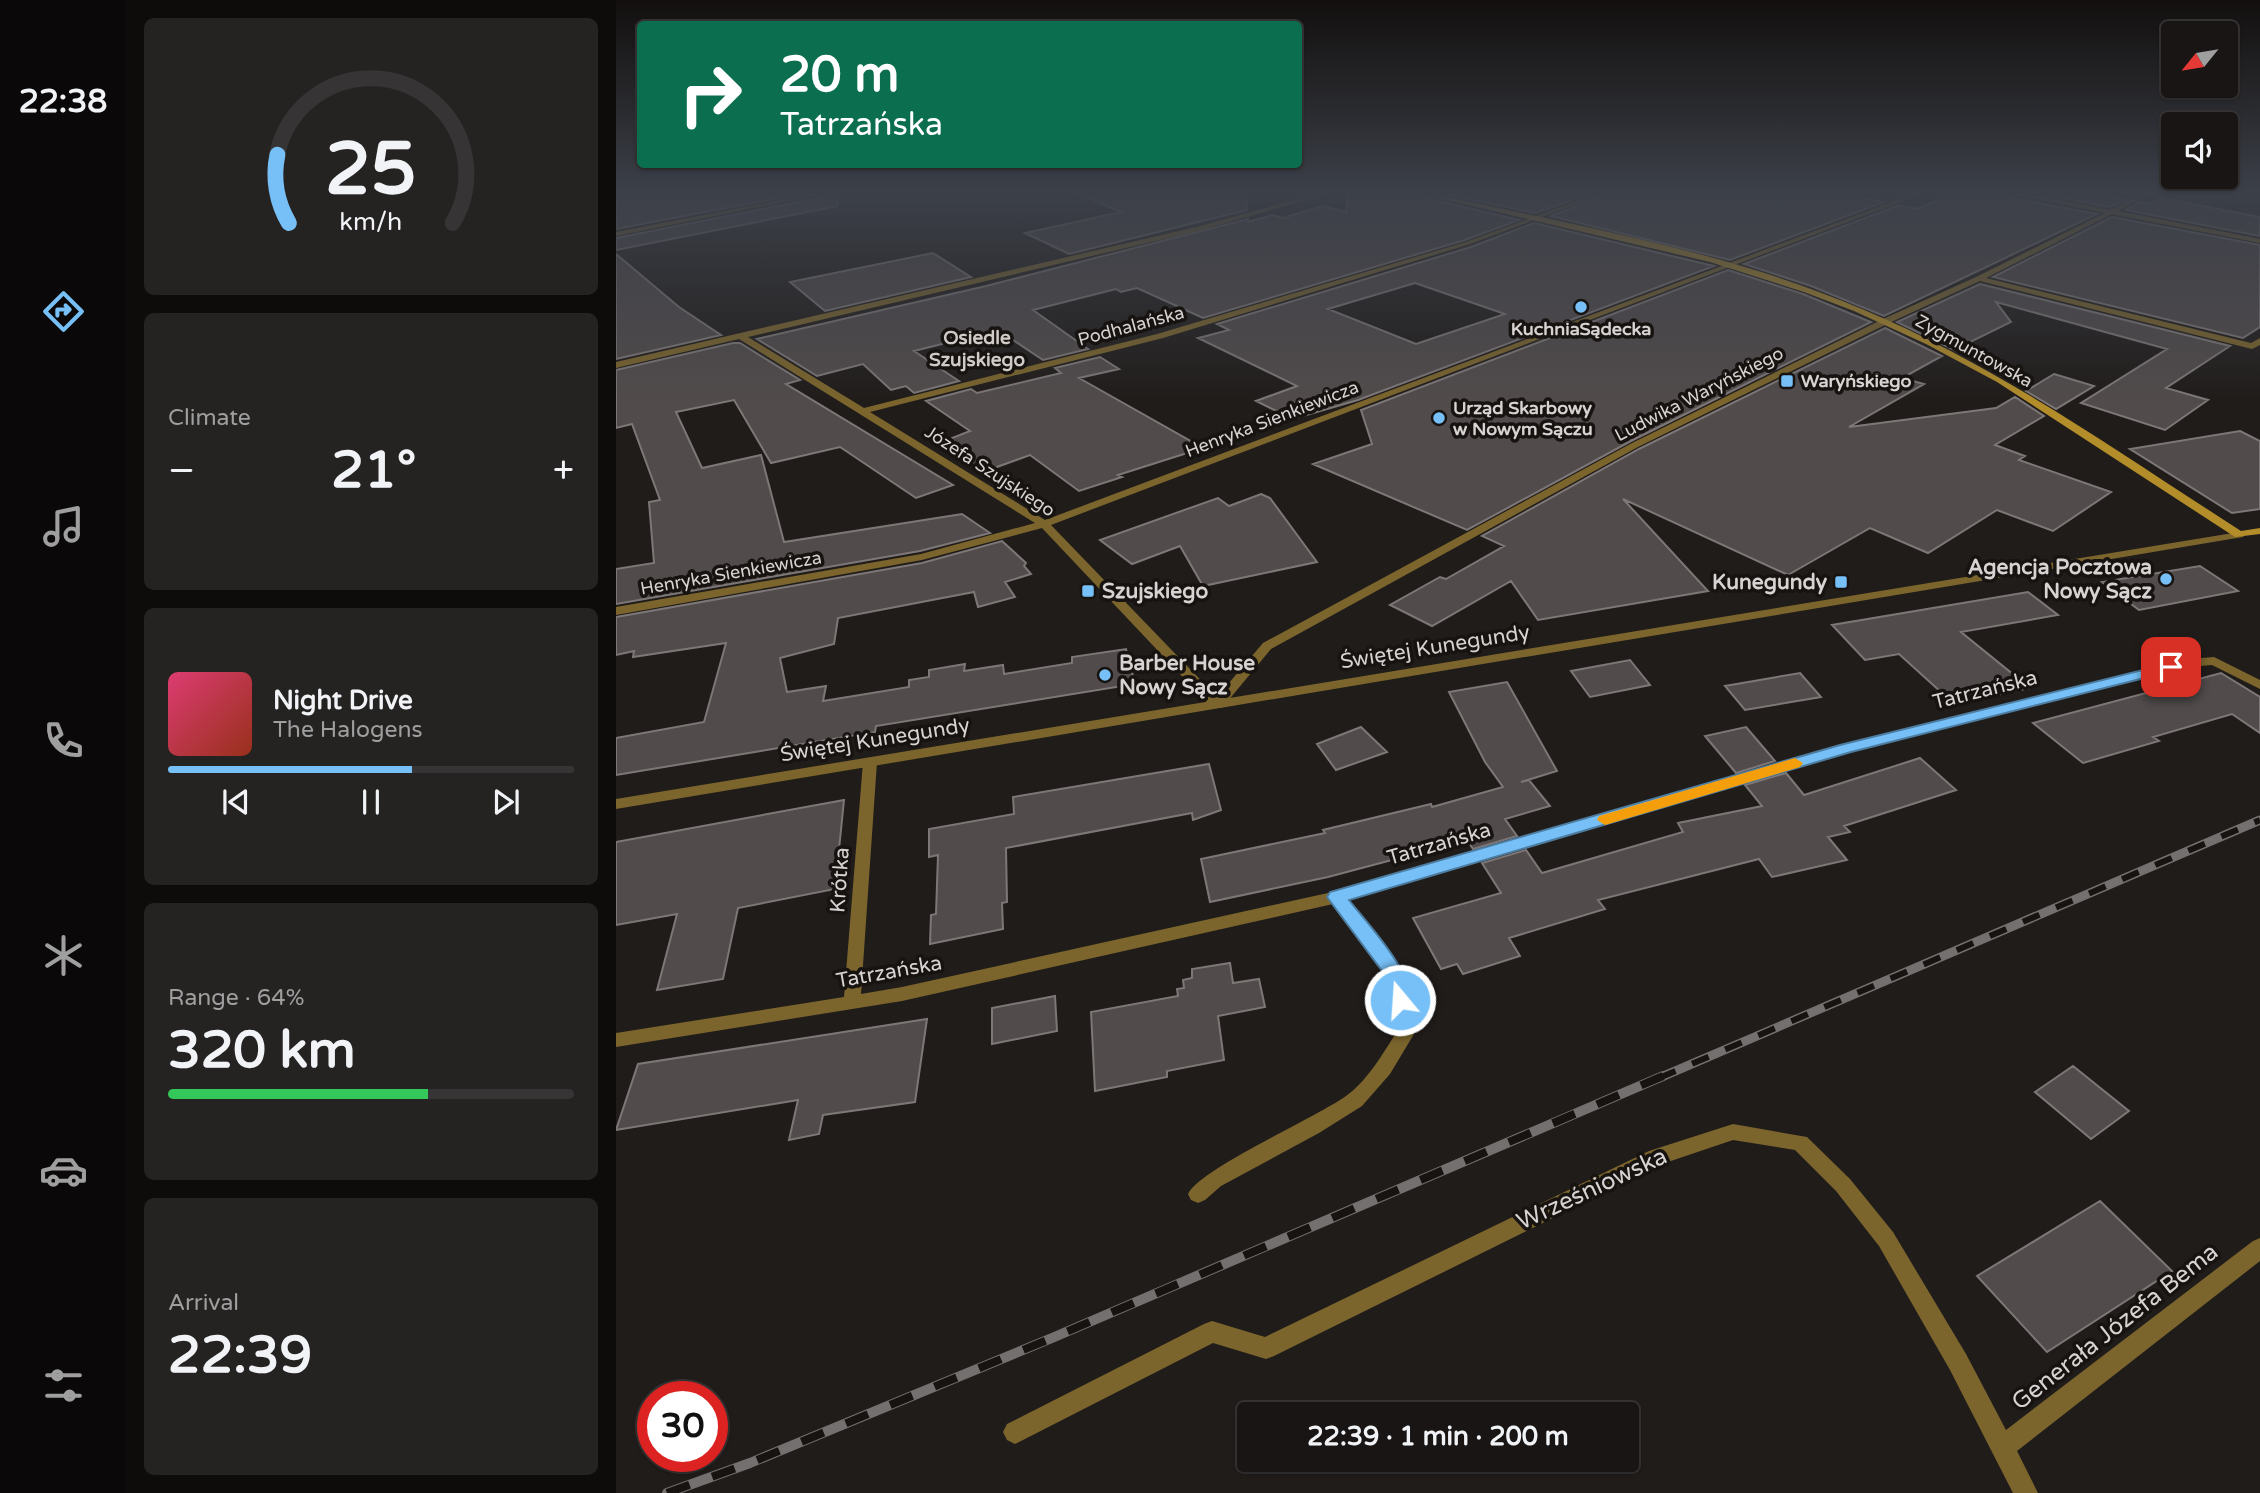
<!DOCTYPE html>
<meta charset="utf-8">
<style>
body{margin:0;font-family:"Varela Round",sans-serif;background:#252222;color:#f1f3f6;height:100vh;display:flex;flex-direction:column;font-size:26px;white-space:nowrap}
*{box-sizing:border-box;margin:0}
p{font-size:23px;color:#9f9fa0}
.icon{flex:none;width:38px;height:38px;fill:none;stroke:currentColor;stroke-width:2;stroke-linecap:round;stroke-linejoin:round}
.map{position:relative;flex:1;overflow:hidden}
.sheet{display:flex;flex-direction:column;gap:18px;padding:18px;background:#0d0c0b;width:490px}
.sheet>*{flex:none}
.guide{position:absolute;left:21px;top:21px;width:665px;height:147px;border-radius:7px;box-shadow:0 2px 5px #0004,0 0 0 2px #363434;background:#0b6e4f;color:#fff;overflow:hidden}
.needle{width:46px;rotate:240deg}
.tools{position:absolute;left:1545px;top:21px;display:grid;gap:14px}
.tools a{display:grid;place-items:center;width:77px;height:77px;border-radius:7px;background:#181514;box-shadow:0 2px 5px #0004,0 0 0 2px #363434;font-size:35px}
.speed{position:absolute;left:21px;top:1381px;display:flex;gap:14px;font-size:35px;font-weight:700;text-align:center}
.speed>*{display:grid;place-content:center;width:91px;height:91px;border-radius:50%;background:#181514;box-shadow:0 2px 5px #0004,0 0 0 2px #363434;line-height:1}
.speed .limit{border:10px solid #d22;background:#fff;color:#111}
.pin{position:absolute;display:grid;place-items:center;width:60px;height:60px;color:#fff;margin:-30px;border-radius:14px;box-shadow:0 4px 10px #0006}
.me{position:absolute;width:77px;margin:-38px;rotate:342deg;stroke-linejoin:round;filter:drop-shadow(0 0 5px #0008)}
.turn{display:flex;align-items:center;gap:24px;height:147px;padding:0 28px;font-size:32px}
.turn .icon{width:91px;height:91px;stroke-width:2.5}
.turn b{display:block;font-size:49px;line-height:60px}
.big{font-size:52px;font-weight:800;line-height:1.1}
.sheet .card{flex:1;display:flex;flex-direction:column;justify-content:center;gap:10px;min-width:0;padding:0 24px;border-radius:10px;background:#252222}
.sheet .dial{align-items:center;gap:0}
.dial svg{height:182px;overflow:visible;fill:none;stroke:#363434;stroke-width:7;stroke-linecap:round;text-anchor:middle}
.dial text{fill:#f1f3f6;stroke:none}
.song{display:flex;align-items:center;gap:21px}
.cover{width:84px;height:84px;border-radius:10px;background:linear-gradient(135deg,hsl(340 70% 55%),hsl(10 70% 35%))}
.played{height:7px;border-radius:4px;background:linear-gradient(90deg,#77c0f7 60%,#363434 60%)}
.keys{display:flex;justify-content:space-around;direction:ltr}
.heat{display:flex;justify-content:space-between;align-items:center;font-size:38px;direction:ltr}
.charge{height:10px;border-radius:5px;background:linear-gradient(90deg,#34c759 64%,#363434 0)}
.trip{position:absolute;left:621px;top:1402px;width:402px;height:70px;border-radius:7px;background:#181514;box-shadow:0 2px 5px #0004,0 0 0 2px #363434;font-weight:800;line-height:70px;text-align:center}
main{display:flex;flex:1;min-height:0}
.tab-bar{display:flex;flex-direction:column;width:126px;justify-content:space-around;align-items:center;background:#0a0808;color:#9f9fa0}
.tab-bar .icon{width:49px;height:49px}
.tab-bar .selected{color:#77c0f7}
.tab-bar b{font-size:32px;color:#f1f3f6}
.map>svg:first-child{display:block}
.building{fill:#514b4b;stroke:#7d7777;stroke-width:2;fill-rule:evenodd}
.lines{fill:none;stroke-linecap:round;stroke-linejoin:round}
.minor{fill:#7b652d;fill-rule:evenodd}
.tertiary{fill:#7b652d;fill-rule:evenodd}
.secondary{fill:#b28d2a;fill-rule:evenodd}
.rail-far1-casing{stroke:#74706f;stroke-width:9}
.rail-casing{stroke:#74706f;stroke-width:10}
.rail-far1{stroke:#171311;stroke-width:6;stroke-dasharray:18;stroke-linecap:butt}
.rail{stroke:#171311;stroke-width:8;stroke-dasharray:24;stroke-linecap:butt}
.route{fill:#77c0f7;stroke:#4d7da1;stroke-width:2}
.slow{fill:#f59e0b}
.poi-dot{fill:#77c0f7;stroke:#171311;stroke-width:2.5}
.labels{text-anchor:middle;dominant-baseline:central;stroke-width:7;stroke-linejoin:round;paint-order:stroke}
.far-street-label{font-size:18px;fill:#d6d3d2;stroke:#171311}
.far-poi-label{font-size:18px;font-weight:bold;fill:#d6d3d2;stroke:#171311;text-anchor:start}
.far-neighbourhood-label{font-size:19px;font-weight:bold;fill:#d0cbc7;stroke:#171311}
.poi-label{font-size:21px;font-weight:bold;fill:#d6d3d2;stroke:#171311;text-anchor:end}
.street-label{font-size:21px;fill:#d6d3d2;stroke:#171311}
.near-street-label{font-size:24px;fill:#d6d3d2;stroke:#171311}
</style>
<main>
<nav class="tab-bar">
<b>22:38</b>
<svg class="icon selected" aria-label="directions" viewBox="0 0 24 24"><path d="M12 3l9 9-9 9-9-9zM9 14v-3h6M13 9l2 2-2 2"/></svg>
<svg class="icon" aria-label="music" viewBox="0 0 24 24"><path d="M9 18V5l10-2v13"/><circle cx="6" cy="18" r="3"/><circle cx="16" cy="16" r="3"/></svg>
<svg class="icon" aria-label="phone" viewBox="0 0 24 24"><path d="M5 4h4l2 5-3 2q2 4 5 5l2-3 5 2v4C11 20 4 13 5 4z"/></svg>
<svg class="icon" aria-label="climate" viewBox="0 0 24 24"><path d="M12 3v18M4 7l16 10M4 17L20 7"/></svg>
<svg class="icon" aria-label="car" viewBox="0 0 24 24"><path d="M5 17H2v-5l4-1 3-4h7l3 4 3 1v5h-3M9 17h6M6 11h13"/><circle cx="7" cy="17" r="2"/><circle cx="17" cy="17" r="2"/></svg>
<svg class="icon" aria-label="filters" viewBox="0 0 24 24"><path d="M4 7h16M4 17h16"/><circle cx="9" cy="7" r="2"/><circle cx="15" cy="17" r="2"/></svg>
</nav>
<section class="sheet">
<div class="card dial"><svg viewBox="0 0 100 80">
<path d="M14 69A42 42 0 1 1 86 69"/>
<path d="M14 69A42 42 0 0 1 9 39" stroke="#77c0f7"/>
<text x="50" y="56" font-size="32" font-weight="700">25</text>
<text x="50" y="72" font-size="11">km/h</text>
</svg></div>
<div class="card"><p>Climate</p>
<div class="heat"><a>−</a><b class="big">21°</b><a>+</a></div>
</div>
<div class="card">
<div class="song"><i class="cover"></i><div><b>Night Drive</b><p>The Halogens</p></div></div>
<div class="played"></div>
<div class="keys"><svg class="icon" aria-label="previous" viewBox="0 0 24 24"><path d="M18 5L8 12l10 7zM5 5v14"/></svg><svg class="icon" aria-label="pause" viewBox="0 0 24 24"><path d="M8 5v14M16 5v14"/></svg><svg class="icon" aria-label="next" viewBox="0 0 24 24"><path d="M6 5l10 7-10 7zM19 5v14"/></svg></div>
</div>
<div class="card"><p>Range · 64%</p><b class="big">320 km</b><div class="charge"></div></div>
<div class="card"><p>Arrival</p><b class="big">22:39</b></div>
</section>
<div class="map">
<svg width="1644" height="1493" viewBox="0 0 1644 1493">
<rect width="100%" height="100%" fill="#201c1a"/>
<!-- building -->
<path class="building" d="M0 193H189L0 229Z
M215 193H221L222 206 0 250V238L213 196Z
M460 193H629L631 210 453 254 409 233 505 212Z
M732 193H799L801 196 903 220 849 240 587 318 521 288 505 292 500 289 417 310 472 349 427 360 382 330 298 351 343 381 298 393 290 386 275 390 247 364 201 376 141 339 370 286 632 219V222L656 215 667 218 706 206 730 212Z
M823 193H976L920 213Z
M993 193H1224L1268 202 1114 260 935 216Z
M1341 193H1368L1481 214 1268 316 1195 286 1128 264 1283 205 1300 209Z
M1457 193H1475L1510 200 1494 207 1445 198Z
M1545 198 1644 217V236L1510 210 1524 202 1532 204Z
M1496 217 1644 245V327L1627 338 1377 277Z
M918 223 1098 266 742 400 677 419 640 401 681 386 582 338 613 330 601 324 855 247ZM799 283 889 314 800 344 712 309Z
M317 253 355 277 209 311 174 282Z
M0 254 63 307 105 335 0 359Z
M1112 270 1187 294 1255 322 1015 441 851 530 697 464 756 444 745 410Z
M1364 284 1614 346 1550 388 1592 400 1549 430 1465 403 1551 349 1380 302 1395 322 1338 350 1281 322Z
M1269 328 1326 356 1286 378 1308 384 1233 427 1380 408 1399 397 1428 416 1379 445 1409 456 1403 460 1495 492 1437 531 1381 510 1312 553 1254 528 1172 575 1007 499 1092 591 922 620 895 581 816 626 774 605 824 577 830 579 888 546 866 536 1023 449Z
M117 343H124L184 380 170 384 337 485 300 498 224 447 155 463 118 400 60 412 86 468 145 455 168 542 346 514 374 533 304 551 0 604V569L38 563 33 502 44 500 16 424 0 428V370Z
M484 357 503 369 463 378 587 448 502 475 506 477 463 491 414 455 367 472 331 440 354 431 310 401 355 389 361 393 445 373 439 368Z
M1438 374 1478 386 1440 409 1410 391Z
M1624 431 1644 441V509L1616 513 1514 449Z
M645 494 654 498 701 562 587 586 564 546 516 564 484 540 602 498 613 506Z
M386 541 410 563 408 566 415 574 389 582 399 597 362 607 358 592 222 618 218 644 164 658 171 692 210 686 207 701 293 687V680L313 677V670L349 664 348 671 387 665 388 674 456 663V657L510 649 519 684 260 726 259 732 0 775V738L88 722 110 643 17 657 18 651 0 655V617L306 563Z
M1584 566 1622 591 1523 610 1486 582Z
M1412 592 1442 615 1345 632 1414 688 1338 704 1283 654 1249 660 1216 625Z
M1014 660 1034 685 974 697 955 671Z
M1184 673 1205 697 1129 710 1109 686Z
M1605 673 1644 697V733L1616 714 1537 737 1543 741 1467 763 1417 723Z
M891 682 941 771 905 782 913 780 934 806 889 819 901 836 857 849 851 840 712 877 594 902 585 859 709 833 707 830 815 804 816 807 887 787 869 762 833 692Z
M745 727 771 752 720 770 701 744Z
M1130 727 1159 761 1120 773 1089 736Z
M1304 758 1340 790 1228 826 1234 832 1212 837 1231 860 1156 877 1143 859 982 900 989 909 893 938 904 956 847 974 841 964 825 969 797 918 885 893 866 863 910 850 926 873 1067 832 1062 823 1146 806 1129 785 1170 773 1188 795Z
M593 764 605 810 577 820 576 813 390 848 391 902 386 903 387 929 314 944 315 915 320 914 322 855 313 857V829L398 814 397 797Z
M228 800 219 889 122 908 107 979 41 990 61 914 0 925V842Z
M614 963 617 983 643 979 649 1007 602 1016 608 1060 551 1071V1077L479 1091 475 1012 562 996 561 989 568 988 567 980 576 978V969Z
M439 996 441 1031 376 1044V1008Z
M311 1019 299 1102 207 1115 203 1134 173 1140 182 1100 0 1130 22 1064Z
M1457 1066 1513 1111 1475 1139 1419 1092Z
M1484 1201 1556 1271 1431 1352 1361 1276Z"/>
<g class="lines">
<!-- minor -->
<path class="minor" d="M201 193H212L0 236V232Z
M705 193H714L582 231 132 337 248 408 541 334 850 242 982 193H990L854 244 547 338 254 412 429 520 1300 193H1308L435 525 601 697 647 643 1016 443 1267 319 1360 277 1489 213 1394 193H1405L1494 210 1529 193H1536L1502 211 1644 239V243L1496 214 1370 278 1635 343 1644 338V345L1636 349 1364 281 1273 323 1022 447 655 649 606 708H596L426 528 306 560 0 615V607L305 554 419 523 123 339 0 368V362L580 227Z
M1598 657 1644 680V689L1596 665 1573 667 1234 751 732 900 790 978 798 1034 774 1074 746 1106 703 1133 605 1186 589 1200 582 1203 575 1200 572 1194C584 1169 699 1118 730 1096 751 1081 766 1055 780 1033L773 979 717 904 286 1001 0 1047V1033L228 997 247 762 254 758 261 762 245 994 286 987 721 891 1225 745 1573 659Z
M1117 1124 1191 1137 1234 1179 1277 1232 1350 1354 1390 1430 1637 1241 1644 1238V1261L1401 1451 1422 1493H1397L1334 1370 1263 1246 1220 1191 1179 1150 1117 1140 1046 1164 658 1356 650 1359 597 1343 407 1440 399 1444 391 1440 387 1432 391 1424 588 1324 596 1321 649 1337 1033 1151Z"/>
<!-- tertiary -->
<path class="tertiary" d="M1623 532 1629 535 1627 537 0 809V799Z"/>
<!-- secondary -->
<path class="secondary" d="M802 193H812C957 225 1108 250 1246 309 1382 366 1502 452 1625 531L1644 528V534L1619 537 1381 382 1310 344 1238 311 1188 292 1094 262Z"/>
<defs>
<path id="rail-far1" d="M1043 1078 1644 820"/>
<path id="rail" d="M51 1493 134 1463 436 1338 1047 1076"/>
</defs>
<!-- rail-far1 casing -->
<use href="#rail-far1" class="rail-far1-casing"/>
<!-- rail casing -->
<use href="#rail" class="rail-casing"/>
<!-- rail-far1 -->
<use href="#rail-far1" class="rail-far1"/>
<!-- rail -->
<use href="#rail" class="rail"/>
</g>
<!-- sky -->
<linearGradient id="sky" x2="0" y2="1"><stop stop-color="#120f0e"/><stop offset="0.48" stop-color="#3c4049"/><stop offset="1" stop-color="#3c4049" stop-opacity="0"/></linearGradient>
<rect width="1644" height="402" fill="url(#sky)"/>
<!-- route -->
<path class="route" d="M1555 663 1562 667 1560 670 1235 752 733 900C749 921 805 979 791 1006L784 1008 777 1006 772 979 711 897 714 892 1224 745Z"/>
<!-- slow -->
<path class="slow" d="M1179 758 1187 763 1184 767 989 825 981 820 983 816Z"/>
<!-- markers -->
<g class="poi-dot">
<circle cx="965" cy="307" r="7"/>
<rect x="1164" y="374" width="14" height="14" rx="3.5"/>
<circle cx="823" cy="418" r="7"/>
<circle cx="1550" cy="579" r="7"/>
<rect x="1218" y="575" width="14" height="14" rx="3.5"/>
<rect x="465" y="584" width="14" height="14" rx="3.5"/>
<circle cx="489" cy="675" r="7"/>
</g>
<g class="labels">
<!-- far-street labels -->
<g class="far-street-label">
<text transform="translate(515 326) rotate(-15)">Podhalańska</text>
<text transform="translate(1358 351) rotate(29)">Zygmuntowska</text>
<text transform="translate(1083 394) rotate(-27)">Ludwika Waryńskiego</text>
<text transform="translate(656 419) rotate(-21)">Henryka Sienkiewicza</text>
<text transform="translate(374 471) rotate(33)">Józefa Szujskiego</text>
<text transform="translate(115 573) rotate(-10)">Henryka Sienkiewicza</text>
</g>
<!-- far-poi labels -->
<g class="far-poi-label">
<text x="965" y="329" text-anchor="middle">KuchniaSądecka</text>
<text x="1185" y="381">Waryńskiego</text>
<text x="837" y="408">Urząd Skarbowy<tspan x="837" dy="21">w Nowym Sączu</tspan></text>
</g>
<!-- far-neighbourhood labels -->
<g class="far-neighbourhood-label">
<text x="361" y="338">Osiedle<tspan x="361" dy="22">Szujskiego</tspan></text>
</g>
<!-- poi labels -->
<g class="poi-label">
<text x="1536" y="567">Agencja Pocztowa<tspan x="1536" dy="24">Nowy Sącz</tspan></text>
<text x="1211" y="582">Kunegundy</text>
<text x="486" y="591" text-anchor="start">Szujskiego</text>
<text x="503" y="663" text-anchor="start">Barber House<tspan x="503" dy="24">Nowy Sącz</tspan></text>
</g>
<!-- street labels -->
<g class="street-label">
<text transform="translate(819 647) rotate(-9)">Świętej Kunegundy</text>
<text transform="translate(1369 690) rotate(-14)">Tatrzańska</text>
<text transform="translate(259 740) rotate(-9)">Świętej Kunegundy</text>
<text transform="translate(823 844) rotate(-16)">Tatrzańska</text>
<text transform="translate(224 880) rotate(-86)">Krótka</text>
<text transform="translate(273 972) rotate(-10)">Tatrzańska</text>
</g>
<!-- near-street labels -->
<g class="near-street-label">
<text transform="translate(976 1189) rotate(-25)">Wrześniowska</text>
<text transform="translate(1499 1327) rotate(-38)">Generała Józefa Bema</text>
</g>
</g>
</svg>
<div class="tools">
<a><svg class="needle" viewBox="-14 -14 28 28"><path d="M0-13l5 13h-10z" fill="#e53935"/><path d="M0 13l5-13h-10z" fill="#9f9fa0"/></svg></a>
<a><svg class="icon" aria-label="sound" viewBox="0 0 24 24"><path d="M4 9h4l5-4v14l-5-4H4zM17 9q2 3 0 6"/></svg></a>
</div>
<div class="speed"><div class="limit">30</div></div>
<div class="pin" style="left:1555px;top:667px;background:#d93025"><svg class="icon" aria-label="arrive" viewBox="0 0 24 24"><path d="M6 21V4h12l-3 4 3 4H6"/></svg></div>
<svg class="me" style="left:784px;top:1000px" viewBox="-20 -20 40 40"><circle r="17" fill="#77c0f7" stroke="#fff" stroke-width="3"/><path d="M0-11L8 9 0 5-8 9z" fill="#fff"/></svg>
<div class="trip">22:39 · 1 min · 200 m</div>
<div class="guide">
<div class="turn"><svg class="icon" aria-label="right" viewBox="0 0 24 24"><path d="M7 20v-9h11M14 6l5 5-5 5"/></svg><div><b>20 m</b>Tatrzańska</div></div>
</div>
</div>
</main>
